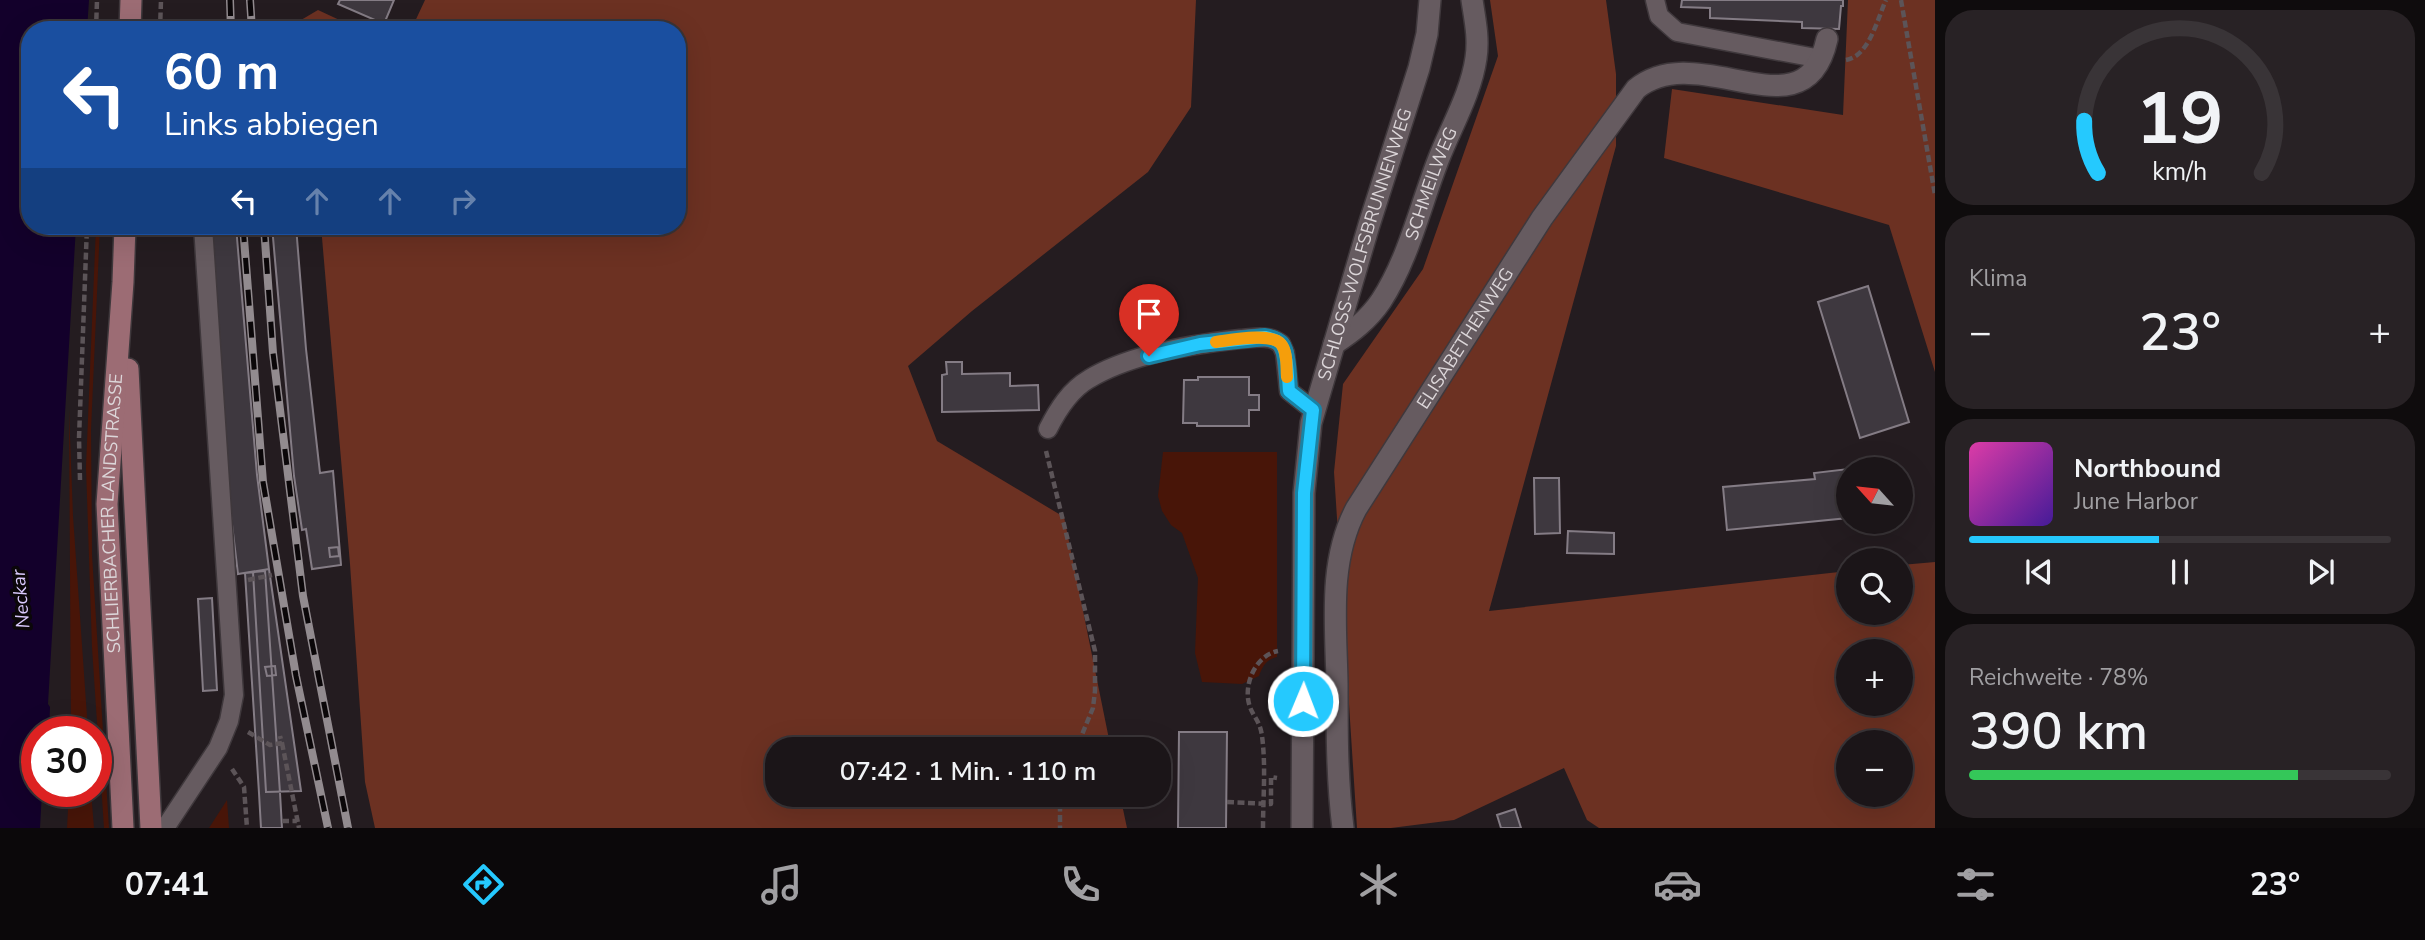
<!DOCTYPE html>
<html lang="de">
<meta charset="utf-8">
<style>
body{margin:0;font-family:"Nunito Sans",sans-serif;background:#282225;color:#f1f3f6;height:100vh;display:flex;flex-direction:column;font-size:26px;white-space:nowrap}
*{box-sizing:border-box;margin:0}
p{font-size:23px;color:#a09fa2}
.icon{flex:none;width:38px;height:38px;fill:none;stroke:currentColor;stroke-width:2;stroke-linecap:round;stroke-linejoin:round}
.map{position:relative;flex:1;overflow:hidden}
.sheet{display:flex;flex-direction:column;gap:10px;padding:10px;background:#0f0c0d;width:490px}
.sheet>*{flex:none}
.banner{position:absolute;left:21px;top:21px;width:665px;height:214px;border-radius:28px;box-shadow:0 7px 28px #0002,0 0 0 2px #393437;background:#1a4fa0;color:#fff;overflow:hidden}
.needle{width:46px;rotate:297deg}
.controls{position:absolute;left:1836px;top:457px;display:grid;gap:14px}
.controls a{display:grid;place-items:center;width:77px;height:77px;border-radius:50%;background:#1b1518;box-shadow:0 7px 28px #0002,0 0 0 2px #393437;font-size:35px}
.speed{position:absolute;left:21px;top:716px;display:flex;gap:14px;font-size:35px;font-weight:700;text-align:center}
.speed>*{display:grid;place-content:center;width:91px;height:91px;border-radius:50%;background:#1b1518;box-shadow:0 7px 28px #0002,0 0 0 2px #393437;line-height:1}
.speed .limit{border:10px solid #d22;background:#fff;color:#111}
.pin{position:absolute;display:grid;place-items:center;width:60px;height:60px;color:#fff;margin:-72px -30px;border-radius:50% 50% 50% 0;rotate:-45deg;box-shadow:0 0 7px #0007}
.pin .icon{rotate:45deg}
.me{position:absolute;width:77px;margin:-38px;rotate:1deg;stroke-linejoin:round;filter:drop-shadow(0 0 5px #0008)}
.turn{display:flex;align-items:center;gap:24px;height:147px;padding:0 28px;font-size:32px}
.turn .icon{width:91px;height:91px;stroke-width:2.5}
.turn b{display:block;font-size:49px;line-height:60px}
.lanes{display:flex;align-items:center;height:66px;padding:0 28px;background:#0003;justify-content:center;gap:35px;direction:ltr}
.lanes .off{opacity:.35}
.big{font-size:52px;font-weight:600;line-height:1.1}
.sheet .tile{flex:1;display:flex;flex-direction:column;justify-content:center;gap:10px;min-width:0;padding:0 24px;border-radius:28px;background:#282225}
.sheet .dial{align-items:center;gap:0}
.dial svg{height:182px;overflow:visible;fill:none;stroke:#393437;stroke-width:7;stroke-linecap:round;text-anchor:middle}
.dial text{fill:#f1f3f6;stroke:none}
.song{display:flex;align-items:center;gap:21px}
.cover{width:84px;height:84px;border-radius:10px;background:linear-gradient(135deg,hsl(320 70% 55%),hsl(260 70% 35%))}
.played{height:7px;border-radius:4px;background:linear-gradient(90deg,#25c9fe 45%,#393437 45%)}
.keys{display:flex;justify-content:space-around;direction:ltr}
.heat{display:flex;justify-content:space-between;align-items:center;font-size:38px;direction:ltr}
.charge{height:10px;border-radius:5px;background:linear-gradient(90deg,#34c759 78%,#393437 0)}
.trip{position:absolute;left:765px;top:737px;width:406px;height:70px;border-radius:28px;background:#1b1518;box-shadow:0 7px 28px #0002,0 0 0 2px #393437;font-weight:600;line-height:70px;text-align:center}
.tabs{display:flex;height:112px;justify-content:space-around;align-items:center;background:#0b080a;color:#a09fa2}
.tabs .icon{width:49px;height:49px}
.tabs .active{color:#25c9fe}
.tabs b{font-size:32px;color:#f1f3f6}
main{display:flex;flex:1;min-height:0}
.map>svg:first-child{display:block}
.green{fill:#481508}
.forest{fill:#6c3122;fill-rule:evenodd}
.water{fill:#13002b}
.building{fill:#3e383f;stroke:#847c85;stroke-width:2}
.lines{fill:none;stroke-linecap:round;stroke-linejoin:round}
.service-casing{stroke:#3f383c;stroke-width:21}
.minor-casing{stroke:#3f383c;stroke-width:24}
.primary-casing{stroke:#3f383c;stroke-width:24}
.path{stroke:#5c5458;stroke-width:4.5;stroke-dasharray:7 3.5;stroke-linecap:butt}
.service{stroke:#665b60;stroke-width:18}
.minor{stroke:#665b60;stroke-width:21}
.primary{stroke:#9c6c74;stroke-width:21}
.rail-casing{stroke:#928b8f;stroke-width:8}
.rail{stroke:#0b0709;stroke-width:5;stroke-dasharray:16;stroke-linecap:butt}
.route-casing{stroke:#1883a5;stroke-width:18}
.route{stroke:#25c9fe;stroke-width:12}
.slow{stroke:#f59e0b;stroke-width:12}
.labels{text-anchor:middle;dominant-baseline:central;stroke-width:7;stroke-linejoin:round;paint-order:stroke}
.street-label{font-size:18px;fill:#dcd6d9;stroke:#0b0709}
.water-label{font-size:19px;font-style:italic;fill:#d9c9fc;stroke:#0b0709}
</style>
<main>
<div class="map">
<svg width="1935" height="828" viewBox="0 0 1935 828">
<rect width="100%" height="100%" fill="#241c20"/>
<!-- green -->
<path class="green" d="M96 226H100L91 430 92 555 109 828H104L92 647 86 467Z
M69 410 73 516 88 731 71 730Z
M1163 452H1277V657C1266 660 1263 665 1259 676L1242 684 1202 682 1195 653 1198 578 1182 533 1171 525 1162 511 1158 496Z
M69 791H91L94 828H67Z
M227 800 229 828H209Z"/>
<!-- forest -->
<path class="forest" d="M425 0H1196L1191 107 1148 172 972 311 908 366 937 441 1064 517 1111 749H777V794L1120 795 1127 828H375L365 782 350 564 321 226H677V30H411Z
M1490 0H1606L1616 74V146L1489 611 1848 571V612H1900L1901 565 1935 562V828H1599L1587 820 1564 768 1454 820 1391 828H1357L1334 472 1343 384 1423 269 1498 56ZM1848 651H1900V704H1848ZM1848 742H1900V794H1848Z
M1848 0H1935V372L1889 225 1664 158 1672 89 1843 115Z
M318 10 361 30H302L301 20Z"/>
<!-- water -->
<path class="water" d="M0 0H89L87 30H30V226H76L48 704 50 707 49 731 37 732V791H42L40 828H0Z"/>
<!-- building -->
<path class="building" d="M340 0H394L384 24 338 4Z
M1682 0H1843V6H1841L1839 29 1802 28V22L1710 18V8L1681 7Z
M209 226H236L257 475 269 569 238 574 227 483Z
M272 226H296L306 349 320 473 333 471 341 565 312 569 306 529 302 530 294 476Z
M1868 286 1909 422 1860 438 1818 302Z
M946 362H962V374L1010 373V386L1038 385 1039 410 942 412V375L947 374Z
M1198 377H1249V395H1259V410H1249V426H1197V423H1183L1184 380H1198Z
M1848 469V518L1727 530 1723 487 1815 479 1814 473Z
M1534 478H1559L1560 533 1535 534Z
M1568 531 1614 533V554L1567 553Z
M338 547 339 556 330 557 329 548Z
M269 569 301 791 266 792 253 572Z
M265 571 280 793 282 828H261L259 793 245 573Z
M212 598 217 690 203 691 198 599Z
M275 666 276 675 267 676 265 667Z
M1179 732H1227L1226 828H1178Z
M1515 809 1521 828H1501L1497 815Z"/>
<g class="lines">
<defs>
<path id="service" d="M1655 0 1659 16 1677 32 1821 59
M1048 429C1058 409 1070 390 1089 379 1130 354 1193 344 1240 339 1248 339 1258 336 1267 338 1272 338 1277 341 1281 344L1285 353 1289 391 1313 410
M165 828 218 748 229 721 234 695 203 226"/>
<g id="minor">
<path id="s1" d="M1334 344C1352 332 1368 320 1381 301 1409 258 1420 206 1439 158 1452 125 1471 93 1476 58 1479 38 1475 20 1472 0"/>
<path id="s2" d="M1302 828 1304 493 1311 423 1369 225 1419 68 1427 34 1430 0"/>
<path id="s3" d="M1343 828C1337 780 1337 732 1337 683 1336 625 1328 562 1356 509L1542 218 1636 89C1700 37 1805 140 1827 39"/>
</g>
<g id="primary">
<path d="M130 30 131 0"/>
<path d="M128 369 151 828"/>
<path id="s4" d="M123 828 107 504 123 282 125 226"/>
</g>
</defs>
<!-- service casing -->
<use href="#service" class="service-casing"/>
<!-- minor casing -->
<use href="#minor" class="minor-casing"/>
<!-- primary casing -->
<use href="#primary" class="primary-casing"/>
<!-- path -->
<path class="path" d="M1901 0 1935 195
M96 30 97 0
M160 30 161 0
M1846 60C1869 56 1877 20 1886 0
M1046 451 1095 651V691L1093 708 1076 749
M80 480 79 438 87 226
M248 580 272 575
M248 732 270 745 282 743 280 736
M282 743 299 828
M232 769 244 787 247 828
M1060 794V828
M1227 802 1271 804V777L1277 778
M282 821H297
M1263 828C1263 798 1266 766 1262 736 1260 721 1254 718 1250 707 1242 685 1256 655 1278 651"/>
<!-- service -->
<use href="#service" class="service"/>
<!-- minor -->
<use href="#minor" class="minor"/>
<!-- primary -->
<use href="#primary" class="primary"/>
<defs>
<path id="rail" d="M230 0 231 30
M250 0 252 30
M243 226 263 482 296 676 328 828
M264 226 273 353 303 596 348 828"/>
</defs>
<!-- rail casing -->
<use href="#rail" class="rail-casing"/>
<!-- rail -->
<use href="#rail" class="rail"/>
</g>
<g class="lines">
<defs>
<path id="route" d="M1149 356 1200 344 1265 337C1270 338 1278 340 1281 344 1288 352 1288 381 1289 391L1313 410 1304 493 1303 701"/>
</defs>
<!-- route casing -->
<use href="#route" class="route-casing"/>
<!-- route -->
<use href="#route" class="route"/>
<!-- slow -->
<path class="slow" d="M1216 342C1231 340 1271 332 1281 344 1288 352 1286 368 1287 377"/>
</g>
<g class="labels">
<!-- street labels -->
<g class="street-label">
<text stroke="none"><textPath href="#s1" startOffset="192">SCHMEILWEG</textPath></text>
<text stroke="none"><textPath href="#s2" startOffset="592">SCHLOSS-WOLFSBRUNNENWEG</textPath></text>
<text stroke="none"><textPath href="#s3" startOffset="525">ELISABETHENWEG</textPath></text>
<text stroke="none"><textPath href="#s4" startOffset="315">SCHLIERBACHER LANDSTRASSE</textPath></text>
</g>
<!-- water labels -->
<g class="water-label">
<text transform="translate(21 599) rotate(-95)">Neckar</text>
</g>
</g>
</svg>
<div class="controls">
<a><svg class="needle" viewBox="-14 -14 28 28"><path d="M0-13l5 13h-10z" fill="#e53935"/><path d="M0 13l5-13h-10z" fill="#a09fa2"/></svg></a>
<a><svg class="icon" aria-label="search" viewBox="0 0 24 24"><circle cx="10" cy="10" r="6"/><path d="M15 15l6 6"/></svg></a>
<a>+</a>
<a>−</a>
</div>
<div class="speed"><div class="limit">30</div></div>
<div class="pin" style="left:1149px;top:356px;background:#d93025"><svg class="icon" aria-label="arrive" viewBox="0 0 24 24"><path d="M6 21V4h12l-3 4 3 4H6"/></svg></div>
<svg class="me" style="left:1303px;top:701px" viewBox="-20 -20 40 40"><circle r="17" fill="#25c9fe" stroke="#fff" stroke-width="3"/><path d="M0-11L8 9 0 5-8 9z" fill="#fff"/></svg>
<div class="trip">07:42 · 1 Min. · 110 m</div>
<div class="banner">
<div class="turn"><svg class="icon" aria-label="left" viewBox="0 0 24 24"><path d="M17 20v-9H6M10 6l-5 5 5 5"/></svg><div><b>60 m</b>Links abbiegen</div></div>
<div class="lanes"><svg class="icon" aria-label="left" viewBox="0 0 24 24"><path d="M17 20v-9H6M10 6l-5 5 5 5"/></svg><svg class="icon off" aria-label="ahead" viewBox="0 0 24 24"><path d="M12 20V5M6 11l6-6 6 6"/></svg><svg class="icon off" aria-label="ahead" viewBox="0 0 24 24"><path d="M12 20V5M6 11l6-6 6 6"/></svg><svg class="icon off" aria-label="right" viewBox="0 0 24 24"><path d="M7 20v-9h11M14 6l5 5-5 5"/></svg></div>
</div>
</div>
<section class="sheet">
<div class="tile dial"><svg viewBox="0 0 100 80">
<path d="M14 69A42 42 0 1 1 86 69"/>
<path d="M14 69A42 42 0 0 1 8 46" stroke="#25c9fe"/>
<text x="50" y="56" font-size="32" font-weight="700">19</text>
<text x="50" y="72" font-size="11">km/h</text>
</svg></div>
<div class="tile"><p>Klima</p>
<div class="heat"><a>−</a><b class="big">23°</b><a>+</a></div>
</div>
<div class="tile">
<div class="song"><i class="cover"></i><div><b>Northbound</b><p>June Harbor</p></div></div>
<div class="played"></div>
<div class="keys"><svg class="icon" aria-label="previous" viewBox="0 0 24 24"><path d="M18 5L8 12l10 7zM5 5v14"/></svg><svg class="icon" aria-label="pause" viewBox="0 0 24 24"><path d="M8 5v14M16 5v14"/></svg><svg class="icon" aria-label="next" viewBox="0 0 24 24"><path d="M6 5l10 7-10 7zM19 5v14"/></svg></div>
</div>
<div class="tile"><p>Reichweite · 78%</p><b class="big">390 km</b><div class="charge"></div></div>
</section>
</main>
<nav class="tabs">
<b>07:41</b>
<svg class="icon active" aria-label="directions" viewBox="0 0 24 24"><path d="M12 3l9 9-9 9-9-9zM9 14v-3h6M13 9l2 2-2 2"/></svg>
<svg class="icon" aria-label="music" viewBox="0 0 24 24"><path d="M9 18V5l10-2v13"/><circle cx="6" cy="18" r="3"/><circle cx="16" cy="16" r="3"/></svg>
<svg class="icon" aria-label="phone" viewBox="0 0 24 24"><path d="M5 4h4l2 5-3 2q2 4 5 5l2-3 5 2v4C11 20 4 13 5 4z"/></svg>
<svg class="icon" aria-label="climate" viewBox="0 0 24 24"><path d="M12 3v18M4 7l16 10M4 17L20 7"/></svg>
<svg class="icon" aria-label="car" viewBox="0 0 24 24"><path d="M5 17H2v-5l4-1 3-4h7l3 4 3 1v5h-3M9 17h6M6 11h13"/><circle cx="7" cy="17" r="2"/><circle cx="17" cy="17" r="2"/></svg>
<svg class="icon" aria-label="filters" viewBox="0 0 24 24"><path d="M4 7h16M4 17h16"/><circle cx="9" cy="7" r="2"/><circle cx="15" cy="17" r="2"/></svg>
<b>23°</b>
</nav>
